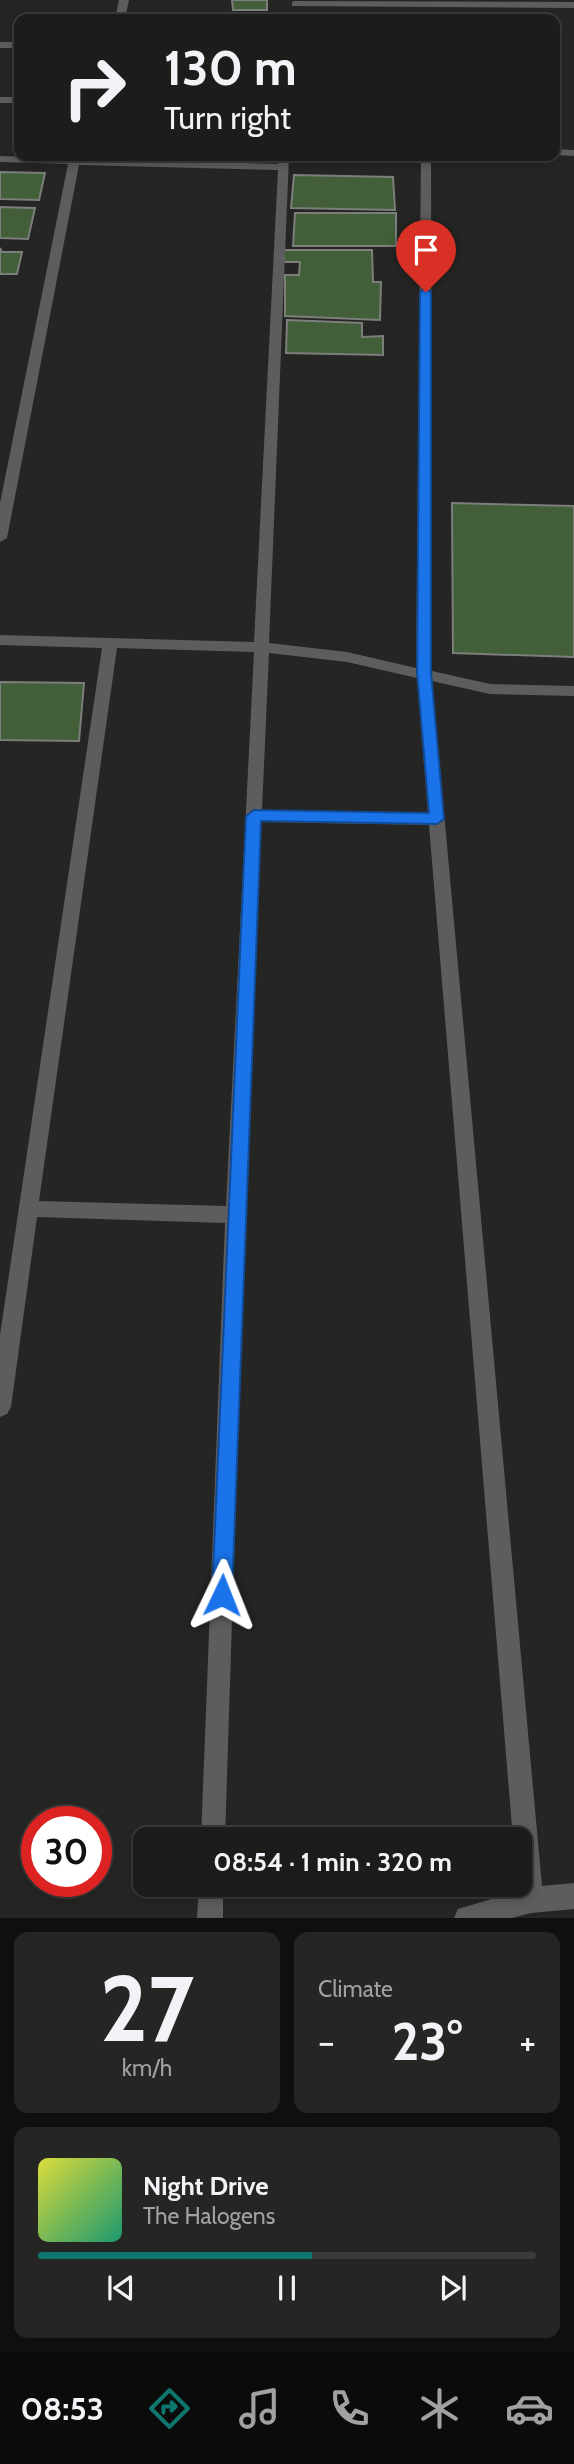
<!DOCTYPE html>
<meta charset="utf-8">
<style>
body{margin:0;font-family:Cabin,sans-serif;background:#252524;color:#f1f3f6;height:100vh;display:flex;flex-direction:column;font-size:26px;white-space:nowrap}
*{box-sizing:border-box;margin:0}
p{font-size:23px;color:#a0a1a3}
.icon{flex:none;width:38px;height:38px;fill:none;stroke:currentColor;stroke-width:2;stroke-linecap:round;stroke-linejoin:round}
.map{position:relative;height:1918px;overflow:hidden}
.side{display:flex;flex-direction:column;gap:14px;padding:14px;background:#0f0f0f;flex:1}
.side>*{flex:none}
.hud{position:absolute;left:14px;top:14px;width:546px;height:147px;border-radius:14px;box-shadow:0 4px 10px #0003,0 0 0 2px #3a3a3a;background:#1c1c1b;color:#f1f3f6;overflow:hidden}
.speed{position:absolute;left:21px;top:1806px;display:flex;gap:14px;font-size:35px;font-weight:700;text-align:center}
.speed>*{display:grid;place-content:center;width:91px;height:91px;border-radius:50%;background:#1c1c1b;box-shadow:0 4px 10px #0003,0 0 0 2px #3a3a3a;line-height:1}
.speed .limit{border:10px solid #d22;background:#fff;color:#111}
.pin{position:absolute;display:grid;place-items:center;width:60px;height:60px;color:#fff;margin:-72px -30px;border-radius:50% 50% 50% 0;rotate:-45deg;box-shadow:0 0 7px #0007}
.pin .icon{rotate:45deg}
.me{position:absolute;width:77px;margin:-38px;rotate:2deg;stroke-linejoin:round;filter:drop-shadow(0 0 5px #0008)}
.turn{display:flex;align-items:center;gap:24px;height:147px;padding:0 35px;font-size:32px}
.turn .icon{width:91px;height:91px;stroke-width:2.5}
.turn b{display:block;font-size:49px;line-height:60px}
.big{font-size:52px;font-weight:700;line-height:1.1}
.side .card{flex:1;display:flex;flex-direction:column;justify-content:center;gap:10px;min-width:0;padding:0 24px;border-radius:14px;background:#252524}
.side .dial{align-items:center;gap:0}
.dial b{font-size:91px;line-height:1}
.song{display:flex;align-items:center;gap:21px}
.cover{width:84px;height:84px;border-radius:10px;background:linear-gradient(135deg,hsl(60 70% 55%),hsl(160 70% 35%))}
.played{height:7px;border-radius:4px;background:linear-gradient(90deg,#0f766e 55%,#3a3a3a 55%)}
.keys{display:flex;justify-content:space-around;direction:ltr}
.heat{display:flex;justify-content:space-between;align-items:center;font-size:38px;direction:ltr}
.side .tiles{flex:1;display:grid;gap:14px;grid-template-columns:1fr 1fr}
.card:last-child{grid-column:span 2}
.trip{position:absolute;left:133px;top:1827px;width:399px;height:70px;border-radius:14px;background:#1c1c1b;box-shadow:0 4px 10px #0003,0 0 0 2px #3a3a3a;font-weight:700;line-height:70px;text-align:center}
.dock{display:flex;height:112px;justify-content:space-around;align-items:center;background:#0b0b0b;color:#a0a1a3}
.dock .icon{width:49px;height:49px}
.dock .current{color:#0f766e}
.dock b{font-size:32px;color:#f1f3f6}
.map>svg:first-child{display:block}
.building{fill:#425f39;stroke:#7c7e7c;stroke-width:2}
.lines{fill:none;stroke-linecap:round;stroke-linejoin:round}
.minor{fill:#5c5d5c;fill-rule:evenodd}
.route{fill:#1a73e8;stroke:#114b97;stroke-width:2}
</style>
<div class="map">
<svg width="574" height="1918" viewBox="0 0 574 1918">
<rect width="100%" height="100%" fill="#252624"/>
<!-- building -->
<path class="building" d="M232 0H267V10H233Z
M194 14V19H156L157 15Z
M217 15 265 16 264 19H216Z
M0 172 45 173 39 200 0 199Z
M294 175 393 177 395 210 291 208Z
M0 207 35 208 28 239 0 238Z
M295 213H396V246H293Z
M0 248 2 252H22L17 274H0Z
M284 250H372L373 282H381L380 320 285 316V275H299L300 262H284Z
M287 320 362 323V337L383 336V355L286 353Z
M452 503 574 506V657L453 653Z
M0 682 84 683 79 741 0 740Z"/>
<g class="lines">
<!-- minor -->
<path class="minor" d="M119 0H129L125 19H115Z
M295 1 574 2V8L292 6V2Z
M0 42H19V48H0Z
M0 97H19V103H0Z
M555 149 574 150V156L555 155Z
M0 156 278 164 279 156H289L269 643 347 652 416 668 421 156H431L432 671 490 684 574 686V696L490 694 432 681 542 1886 574 1883V1909L531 1913 512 1918H454L458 1909 518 1891 520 1839H513L429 825 261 822 245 1215 225 1839H201L225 1223 37 1217 11 1407 7 1414 0 1417V1335L102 648 0 645V635L254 642 278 170 79 165 7 538 0 542V503L68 164 0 162ZM117 648 254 652 226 1206 39 1201ZM269 653 347 662 417 678 428 813 262 810Z
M199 1885H223V1918H197Z"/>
</g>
<!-- route -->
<path class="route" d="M426 288 431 292V672L444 819 437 824 261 821 232 1595 229 1602 222 1605 215 1602 212 1595 246 816 254 810 429 813 417 672 420 292Z"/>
</svg>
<div class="speed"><div class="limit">30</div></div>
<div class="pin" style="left:426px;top:292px;background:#d93025"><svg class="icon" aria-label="arrive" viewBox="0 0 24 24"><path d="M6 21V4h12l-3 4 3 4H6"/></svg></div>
<svg class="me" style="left:222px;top:1595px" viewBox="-20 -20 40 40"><path d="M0-17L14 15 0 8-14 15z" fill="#1a73e8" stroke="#fff" stroke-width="4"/></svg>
<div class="trip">08:54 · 1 min · 320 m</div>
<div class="hud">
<div class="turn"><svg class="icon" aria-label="right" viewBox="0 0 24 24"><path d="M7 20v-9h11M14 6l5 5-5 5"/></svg><div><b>130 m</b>Turn right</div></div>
</div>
</div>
<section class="side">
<div class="tiles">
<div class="card dial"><b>27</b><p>km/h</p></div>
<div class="card"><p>Climate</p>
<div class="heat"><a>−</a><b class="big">23°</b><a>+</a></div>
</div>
<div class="card">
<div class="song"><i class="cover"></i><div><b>Night Drive</b><p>The Halogens</p></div></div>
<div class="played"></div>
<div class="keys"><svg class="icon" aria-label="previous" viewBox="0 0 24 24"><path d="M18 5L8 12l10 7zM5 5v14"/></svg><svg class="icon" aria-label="pause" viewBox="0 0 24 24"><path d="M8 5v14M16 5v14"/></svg><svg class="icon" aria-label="next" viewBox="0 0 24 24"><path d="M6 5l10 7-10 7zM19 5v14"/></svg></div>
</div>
</div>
</section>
<nav class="dock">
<b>08:53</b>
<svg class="icon current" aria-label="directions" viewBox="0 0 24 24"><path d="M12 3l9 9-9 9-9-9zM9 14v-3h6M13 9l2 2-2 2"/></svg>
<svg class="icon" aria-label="music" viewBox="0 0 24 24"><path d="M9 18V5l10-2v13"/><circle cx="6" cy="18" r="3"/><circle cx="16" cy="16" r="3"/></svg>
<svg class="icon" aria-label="phone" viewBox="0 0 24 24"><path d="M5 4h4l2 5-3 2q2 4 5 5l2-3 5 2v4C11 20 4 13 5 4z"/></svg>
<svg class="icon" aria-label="climate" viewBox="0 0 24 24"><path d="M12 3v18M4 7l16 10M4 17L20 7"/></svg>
<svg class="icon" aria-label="car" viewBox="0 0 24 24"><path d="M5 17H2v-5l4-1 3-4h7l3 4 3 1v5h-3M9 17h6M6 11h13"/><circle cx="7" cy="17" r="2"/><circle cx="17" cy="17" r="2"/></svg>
</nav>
